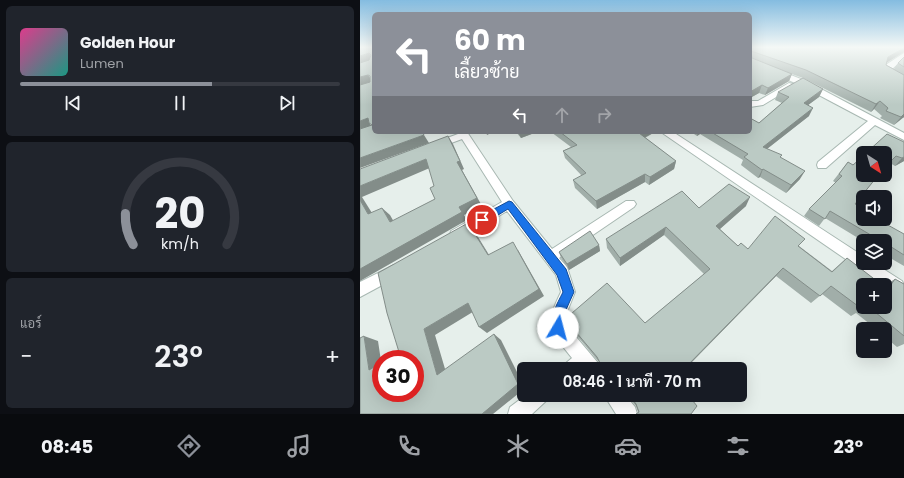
<!DOCTYPE html>
<html lang="th">
<meta charset="utf-8">
<style>
body{margin:0;font-family:Poppins,Sarabun,sans-serif;background:#20242c;color:#f1f3f6;height:100vh;display:flex;flex-direction:column;font-size:15px;white-space:nowrap}
*{box-sizing:border-box;margin:0}
p{font-size:13px;color:#9ea1a6}
.icon{flex:none;width:22px;height:22px;fill:none;stroke:currentColor;stroke-width:2;stroke-linecap:round;stroke-linejoin:round}
.map{position:relative;flex:1;overflow:hidden}
.sheet{display:flex;flex-direction:column;gap:6px;padding:6px;background:#0d0f14;width:360px}
.sheet>*{flex:none}
.top-card{position:absolute;left:12px;top:12px;width:380px;height:122px;border-radius:6px;box-shadow:0 4px 16px #0002;background:#8c9099;color:#fff;overflow:hidden}
.needle{width:26px;rotate:143deg}
.controls{position:absolute;left:496px;top:146px;display:grid;gap:8px}
.controls a{display:grid;place-items:center;width:36px;height:36px;border-radius:6px;background:#171b24;box-shadow:0 4px 16px #0002;font-size:20px}
.speed{position:absolute;left:12px;top:350px;display:flex;gap:8px;font-size:20px;font-weight:700;text-align:center}
.speed>*{display:grid;place-content:center;width:52px;height:52px;border-radius:50%;background:#171b24;box-shadow:0 4px 16px #0002;line-height:1}
.speed .limit{border:6px solid #d22;background:#fff;color:#111}
.pin{position:absolute;display:grid;place-items:center;width:34px;height:34px;color:#fff;margin:-17px;border:2px solid #fff;border-radius:50%;box-shadow:0 1px 4px #0007}
.me{position:absolute;width:44px;margin:-22px;rotate:8deg;stroke-linejoin:round;filter:drop-shadow(0 0 3px #0008)}
.turn{display:flex;align-items:center;gap:14px;height:84px;padding:0 16px;font-size:18px}
.turn .icon{width:52px;height:52px;stroke-width:2.5}
.turn b{display:block;font-size:28px;line-height:34px}
.lanes{display:flex;align-items:center;height:38px;padding:0 16px;background:#0003;justify-content:center;gap:20px;direction:ltr}
.lanes .off{opacity:.35}
.big{font-size:30px;font-weight:600;line-height:1.1}
.sheet .card{flex:1;display:flex;flex-direction:column;justify-content:center;gap:6px;min-width:0;padding:0 14px;border-radius:6px;background:#20242c}
.sheet .dial{align-items:center;gap:0}
.dial svg{height:104px;overflow:visible;fill:none;stroke:#363941;stroke-width:7;stroke-linecap:round;text-anchor:middle}
.dial text{fill:#f1f3f6;stroke:none}
.song{display:flex;align-items:center;gap:12px}
.cover{width:48px;height:48px;border-radius:6px;background:linear-gradient(135deg,hsl(330 70% 55%),hsl(170 70% 35%))}
.played{height:4px;border-radius:2px;background:linear-gradient(90deg,#8c9099 60%,#363941 60%)}
.keys{display:flex;justify-content:space-around;direction:ltr}
.heat{display:flex;justify-content:space-between;align-items:center;font-size:22px;direction:ltr}
.trip{position:absolute;left:157px;top:362px;width:230px;height:40px;border-radius:6px;background:#171b24;box-shadow:0 4px 16px #0002;font-weight:600;line-height:40px;text-align:center}
.menu{display:flex;height:64px;justify-content:space-around;align-items:center;background:#090b0e;color:#9ea1a6}
.menu .icon{width:28px;height:28px}
.menu .on{color:#8c9099}
.menu b{font-size:18px;color:#f1f3f6}
main{display:flex;flex:1;min-height:0}
.map>svg:first-child{display:block}
.lines{fill:none;stroke-linecap:round;stroke-linejoin:round}
.minor-casing{stroke:#a8b8b2;stroke-width:2}
.minor{fill:#fff;fill-rule:evenodd}
.wall{fill:#a1aea9}
.shaded-wall{fill:#838d89}
.building{fill:#bbcac4;stroke:#838d89}
.route{fill:#1a73e8;stroke:#114b97}
</style>
<main>
<section class="sheet">
<div class="card">
<div class="song"><i class="cover"></i><div><b>Golden Hour</b><p>Lumen</p></div></div>
<div class="played"></div>
<div class="keys"><svg class="icon" aria-label="previous" viewBox="0 0 24 24"><path d="M18 5L8 12l10 7zM5 5v14"/></svg><svg class="icon" aria-label="pause" viewBox="0 0 24 24"><path d="M8 5v14M16 5v14"/></svg><svg class="icon" aria-label="next" viewBox="0 0 24 24"><path d="M6 5l10 7-10 7zM19 5v14"/></svg></div>
</div>
<div class="card dial"><svg viewBox="0 0 100 80">
<path d="M14 69A42 42 0 1 1 86 69"/>
<path d="M14 69A42 42 0 0 1 8 45" stroke="#8c9099"/>
<text x="50" y="56" font-size="32" font-weight="700">20</text>
<text x="50" y="72" font-size="11">km/h</text>
</svg></div>
<div class="card"><p>แอร์</p>
<div class="heat"><a>−</a><b class="big">23°</b><a>+</a></div>
</div>
</section>
<div class="map">
<svg width="544" height="414" viewBox="0 0 544 414">
<rect width="100%" height="100%" fill="#e6efeb"/>
<g class="lines">
<defs>
<path id="minor" d="M544 53V58L530 71 544 79V84L522 72 524 66Z
M390 59 446 81 544 133V140L515 125 466 168H458L457 165 458 162 508 121 440 85 390 64Z
M429 83 436 85 403 105 390 107V101H398Z
M97 132H107L153 201 192 249 266 201H274L276 204 274 207 199 258 207 267 215 292 207 312 206 325 238 363 241 369H203L206 363 212 358C189 329 184 327 201 292L196 275 147 211 101 239 96 240 91 239 90 235 91 231 142 202 102 139 75 149 70 146 71 144 98 134Z
M301 132H313L503 256V263H514L542 281 544 285 542 291 537 293 532 291Z
M34 265 39 266 41 271 39 276 0 297V282Z
M166 395H189L186 401 172 414H148L150 407Z
M244 395H265L275 407 277 414H256Z"/>
</defs>
<!-- minor casing -->
<use href="#minor" class="minor-casing"/>
<!-- minor -->
<use href="#minor" class="minor"/>
</g>
<!-- wall -->
<path class="wall" d="M390 47 526 63V65L534 69 538 63 544 57V118L543 117 534 125 520 118 522 116 514 109 511 112 443 78 429 73 432 74 429 81 405 95 399 93 390 98Z
M463 89 459 97 448 105 449 116 407 149 421 158 440 179 426 193 400 177 398 178 381 165 383 160 340 134 337 136 331 132H390L399 123 422 103 415 100 418 92Z
M156 132H177L161 138Z
M191 132H295L285 138 316 161 314 169 289 185 285 182 237 209 215 188 213 180 222 176 205 158 203 151 211 147Z
M544 142V161L535 166 530 163 525 168V153Z
M488 162 503 175H518L495 204 503 219 544 234V266L525 255V241H503L465 218 459 226 444 216 449 209 476 183 473 181Z
M386 206 360 229 378 246 388 249 439 246 472 271 487 258 503 307H525V285L535 279 544 284V344L537 347 525 337V329H516L496 313 491 316 462 294 451 303 416 276 325 369H242L239 362 208 325 205 319 285 323 344 274 304 235 260 266 247 248 246 239 339 208Z
M239 245 240 251 209 270 201 258 199 252Z
M267 395H328L278 412 276 406Z"/>
<!-- shaded-wall -->
<path class="shaded-wall" d="M544 48V52L523 65 528 57Z
M9 53 14 61 0 65V56Z
M432 74 429 81 405 95 408 88Z
M8 75 14 83 0 87V77Z
M402 85 399 93 390 98V92Z
M463 89 459 97 440 111 444 103Z
M520 101 514 109 511 112 516 104Z
M453 108 449 116 399 155 403 147Z
M544 114V117L534 125 541 117Z
M8 118 9 123 12 127 0 131V121Z
M126 132H133L127 135Z
M158 132H177L161 138Z
M281 132H295L278 141 279 133Z
M338 132H340V134L337 136Z
M64 135 69 143 0 168V158Z
M88 136 93 144 104 169 102 170 122 206 104 215 107 220 0 281V269L99 207 97 162Z
M544 157V161L535 166 542 158Z
M66 159 72 167 2 197 17 221 8 214 0 200V186Z
M316 161 314 169 289 185 290 177Z
M403 169 400 177 398 178 402 170Z
M445 171 440 179 426 193 431 185Z
M285 174V182L237 209 236 201Z
M390 197 386 206 353 235 356 226Z
M22 208 30 215 38 229 30 222Z
M108 223 115 232 134 263 128 255Z
M306 227 304 235 260 266V258Z
M239 245 240 251 209 270 207 264Z
M158 250 184 296 127 333 119 327Z
M423 268 416 276 325 369H324Z
M108 303 116 310 75 335 88 379 77 375 64 329Z
M134 334 141 340 164 386V389L133 414H122Z
M4 336 18 341 21 361V374L9 370Z"/>
<!-- building -->
<path class="building" d="M0 47H14V132H62L64 135 0 158V129L12 125 9 123 8 118 0 121V85L10 82V76L8 75 0 77V63L9 60 11 55 9 53 0 56Z
M390 47H544V48L528 57 526 65 544 75V114L541 117 526 111 528 108 520 101 516 104 446 70 391 51 392 58 432 74 408 88 402 85 390 92Z
M544 57V67L538 63Z
M443 78 463 89 444 103 453 108 403 147 422 155 420 157 445 171 431 185 403 169 402 170 384 157 388 154 351 132H390V118L399 123 429 97 418 92Z
M200 132H281L279 133 316 161 290 177 285 174 236 201 213 180 226 173 203 151 217 145Z
M527 134 544 142V157L542 158 536 156 525 167V153H506Z
M88 136 100 161 97 162 117 198 99 207 102 212 0 269V200L8 214 22 208 30 222 75 199 70 188 74 186 66 159 0 186V169Z
M503 156V175H517L515 177 516 178 495 204 503 208V219H517L544 234V255L525 243V241H521L470 211 465 219 449 209 482 176 479 174 488 162 493 165Z
M369 184 390 197 356 226 378 246 381 243 388 249 415 216 445 239 438 246 472 272 487 258 522 285H503V307L502 309 471 286 460 296 423 268 324 369H243L237 357 205 319 247 283 285 323 350 269 306 227 260 258 246 239 322 191 339 208Z
M108 223 128 255 153 242 179 289 119 327 108 303 64 329 77 375 134 334 158 384 122 414H0V338L4 336 9 370 21 363V393H55V359H28L39 352 27 313 18 273Z
M230 231 239 245 207 264 199 252Z
M535 279 544 284V336L509 307H525V287L528 289Z
M269 395H328L337 406 331 414H276L279 412 276 404Z"/>
<!-- sky -->
<linearGradient id="sky" x2="0" y2="1"><stop stop-color="#84bce0"/><stop offset="0.45" stop-color="#f4f8f6"/><stop offset="1" stop-color="#f4f8f6" stop-opacity="0"/></linearGradient>
<rect width="544" height="105" fill="url(#sky)"/>
<!-- route -->
<path class="route" d="M149 201 152 202 206 269 214 292 205 312 202 332 198 334 194 332C188 319 197 304 203 292L197 275 148 209 125 223 122 224 117 220 119 217Z"/>
</svg>
<div class="controls">
<a><svg class="needle" viewBox="-14 -14 28 28"><path d="M0-13l5 13h-10z" fill="#e53935"/><path d="M0 13l5-13h-10z" fill="#9ea1a6"/></svg></a>
<a><svg class="icon" aria-label="sound" viewBox="0 0 24 24"><path d="M4 9h4l5-4v14l-5-4H4zM17 9q2 3 0 6"/></svg></a>
<a><svg class="icon" aria-label="layers" viewBox="0 0 24 24"><path d="M12 4l9 5-9 5-9-5zM3 14l9 5 9-5"/></svg></a>
<a>+</a>
<a>−</a>
</div>
<div class="speed"><div class="limit">30</div></div>
<div class="pin" style="left:122px;top:220px;background:#d93025"><svg class="icon" aria-label="arrive" viewBox="0 0 24 24"><path d="M6 21V4h12l-3 4 3 4H6"/></svg></div>
<svg class="me" style="left:198px;top:328px" viewBox="-20 -20 40 40"><circle r="19" fill="#fff"/><path d="M0-13L10 11 0 6-10 11z" fill="#1a73e8"/></svg>
<div class="trip">08:46 · 1 นาที · 70 m</div>
<div class="top-card">
<div class="turn"><svg class="icon" aria-label="left" viewBox="0 0 24 24"><path d="M17 20v-9H6M10 6l-5 5 5 5"/></svg><div><b>60 m</b>เลี้ยวซ้าย</div></div>
<div class="lanes"><svg class="icon" aria-label="left" viewBox="0 0 24 24"><path d="M17 20v-9H6M10 6l-5 5 5 5"/></svg><svg class="icon off" aria-label="ahead" viewBox="0 0 24 24"><path d="M12 20V5M6 11l6-6 6 6"/></svg><svg class="icon off" aria-label="right" viewBox="0 0 24 24"><path d="M7 20v-9h11M14 6l5 5-5 5"/></svg></div>
</div>
</div>
</main>
<nav class="menu">
<b>08:45</b>
<svg class="icon on" aria-label="directions" viewBox="0 0 24 24"><path d="M12 3l9 9-9 9-9-9zM9 14v-3h6M13 9l2 2-2 2"/></svg>
<svg class="icon" aria-label="music" viewBox="0 0 24 24"><path d="M9 18V5l10-2v13"/><circle cx="6" cy="18" r="3"/><circle cx="16" cy="16" r="3"/></svg>
<svg class="icon" aria-label="phone" viewBox="0 0 24 24"><path d="M5 4h4l2 5-3 2q2 4 5 5l2-3 5 2v4C11 20 4 13 5 4z"/></svg>
<svg class="icon" aria-label="climate" viewBox="0 0 24 24"><path d="M12 3v18M4 7l16 10M4 17L20 7"/></svg>
<svg class="icon" aria-label="car" viewBox="0 0 24 24"><path d="M5 17H2v-5l4-1 3-4h7l3 4 3 1v5h-3M9 17h6M6 11h13"/><circle cx="7" cy="17" r="2"/><circle cx="17" cy="17" r="2"/></svg>
<svg class="icon" aria-label="filters" viewBox="0 0 24 24"><path d="M4 7h16M4 17h16"/><circle cx="9" cy="7" r="2"/><circle cx="15" cy="17" r="2"/></svg>
<b>23°</b>
</nav>
